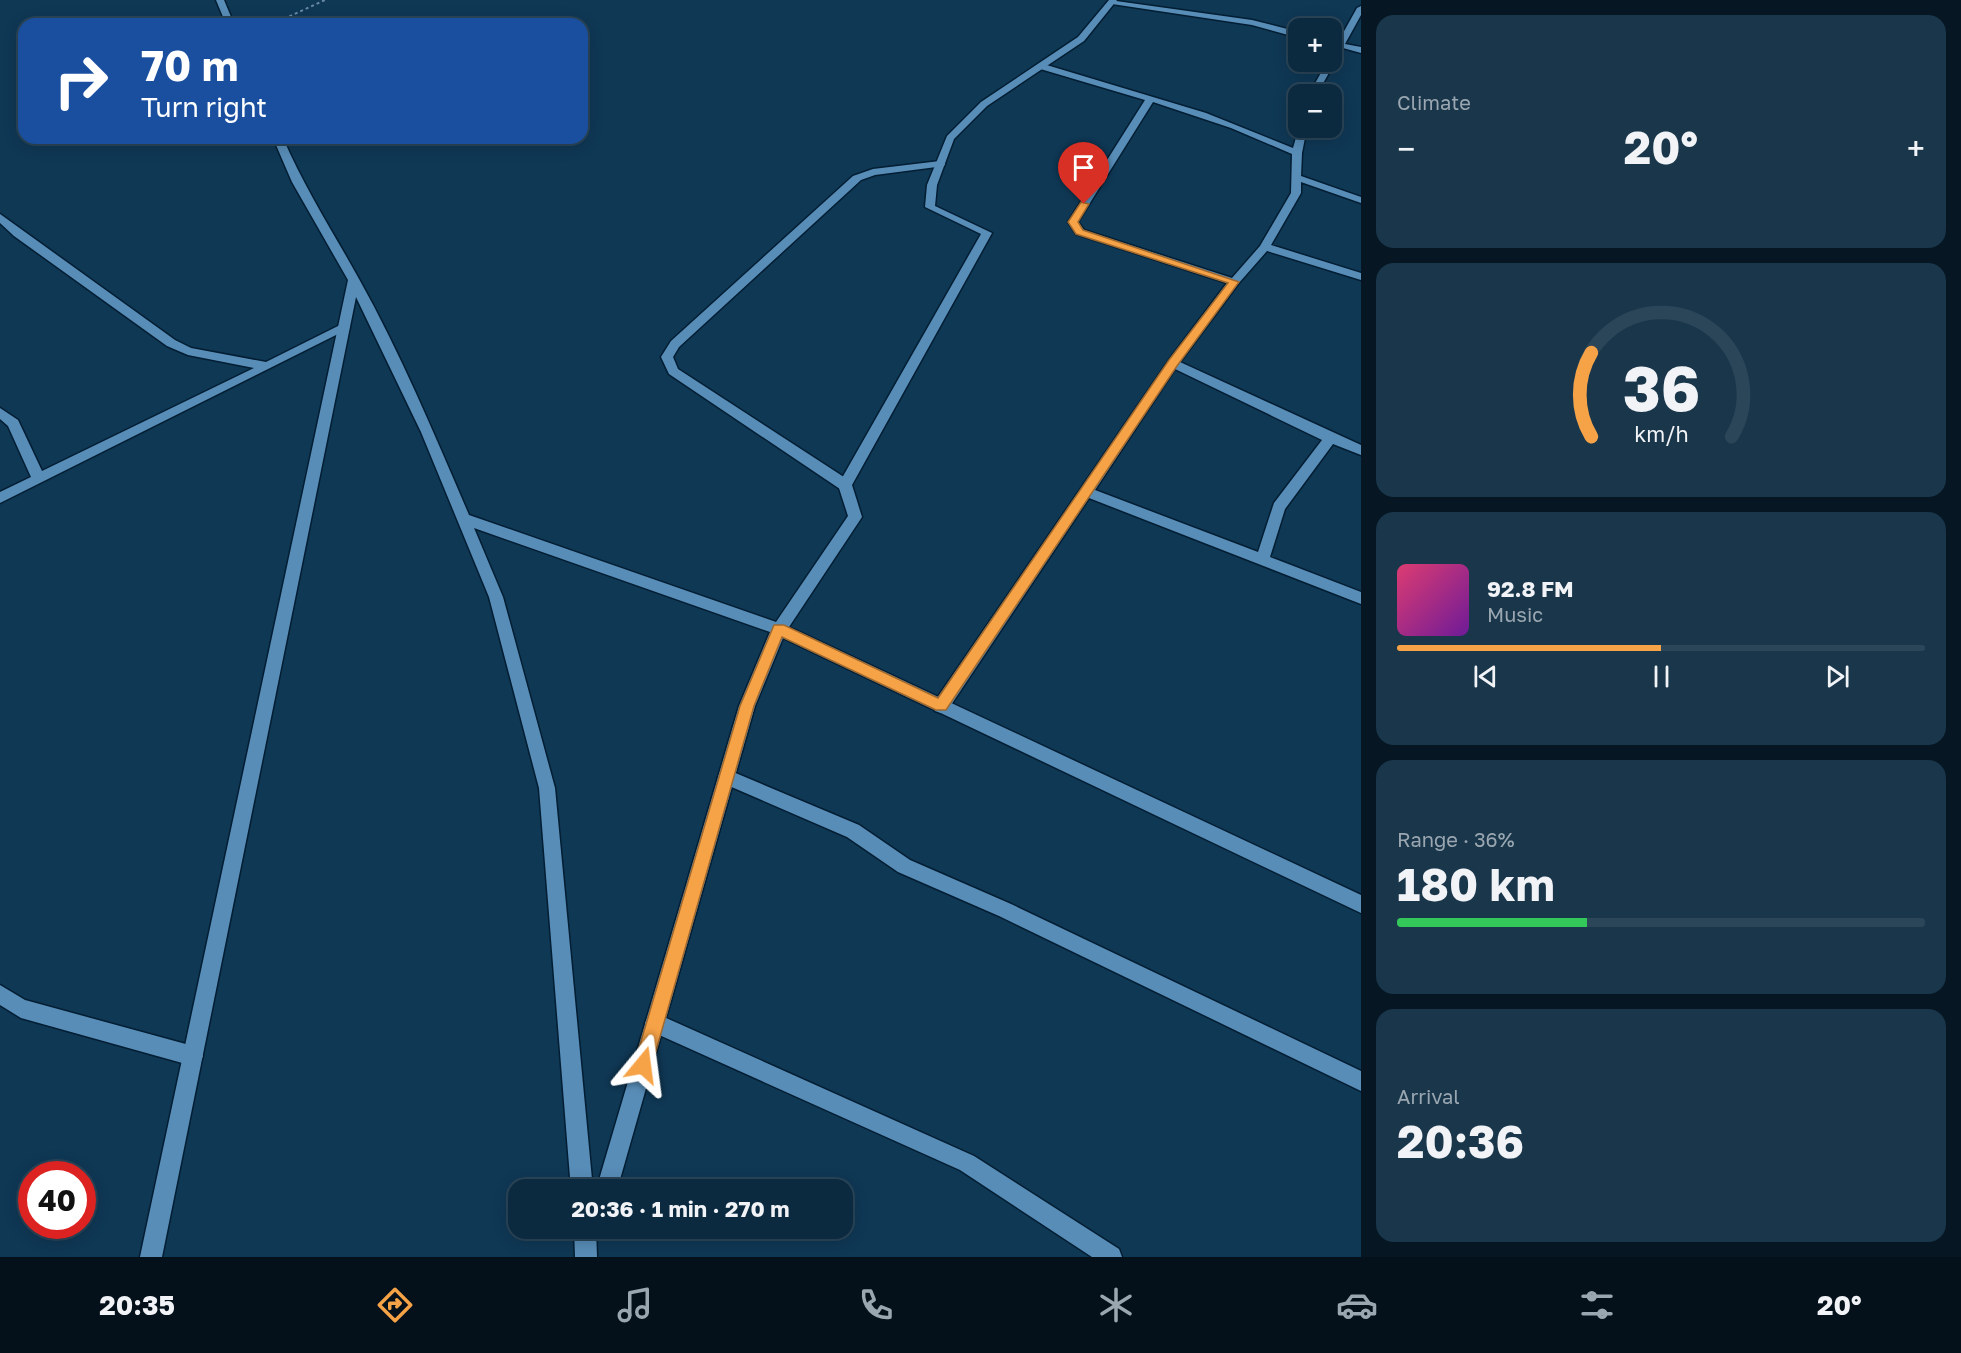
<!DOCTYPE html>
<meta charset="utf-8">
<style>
body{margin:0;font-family:"Golos Text",sans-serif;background:#19364b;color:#f1f3f6;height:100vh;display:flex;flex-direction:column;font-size:22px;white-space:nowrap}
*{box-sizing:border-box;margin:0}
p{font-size:20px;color:#9aa7b1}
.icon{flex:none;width:33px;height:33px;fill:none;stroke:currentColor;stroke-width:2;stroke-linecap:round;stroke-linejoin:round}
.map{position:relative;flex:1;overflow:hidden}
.side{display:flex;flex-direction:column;gap:15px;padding:15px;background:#061723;width:600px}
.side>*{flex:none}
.hud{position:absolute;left:18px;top:18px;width:570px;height:126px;border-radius:18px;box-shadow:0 3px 15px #0003,0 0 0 2px #2b4659;background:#1a4fa0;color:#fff;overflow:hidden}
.controls{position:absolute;left:1288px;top:18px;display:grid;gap:12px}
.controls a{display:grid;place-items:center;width:54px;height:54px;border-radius:12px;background:#0b2a40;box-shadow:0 3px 15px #0003,0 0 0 2px #2b4659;font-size:30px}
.speed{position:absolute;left:18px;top:1161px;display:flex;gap:12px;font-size:30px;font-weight:700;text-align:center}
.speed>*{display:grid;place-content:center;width:78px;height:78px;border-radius:50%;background:#0b2a40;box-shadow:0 3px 15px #0003,0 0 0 2px #2b4659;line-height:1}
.speed .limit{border:9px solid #d22;background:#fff;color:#111}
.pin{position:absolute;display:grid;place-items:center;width:51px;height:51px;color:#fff;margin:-62px -26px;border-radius:50% 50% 50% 0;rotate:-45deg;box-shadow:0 0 6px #0007}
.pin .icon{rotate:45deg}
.me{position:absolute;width:66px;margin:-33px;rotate:16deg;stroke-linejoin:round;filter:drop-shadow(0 0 4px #0008)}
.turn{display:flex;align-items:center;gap:21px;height:126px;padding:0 24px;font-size:27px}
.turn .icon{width:78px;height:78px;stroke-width:2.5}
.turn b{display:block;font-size:42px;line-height:51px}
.big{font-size:45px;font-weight:700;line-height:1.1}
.side .widget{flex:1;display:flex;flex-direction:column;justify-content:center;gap:9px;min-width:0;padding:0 21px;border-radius:18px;background:#19364b}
.side .dial{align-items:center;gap:0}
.dial svg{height:156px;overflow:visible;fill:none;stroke:#2b4659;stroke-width:7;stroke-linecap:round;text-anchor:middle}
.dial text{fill:#f1f3f6;stroke:none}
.song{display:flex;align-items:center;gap:18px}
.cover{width:72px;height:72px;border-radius:9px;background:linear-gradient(135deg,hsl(340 70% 55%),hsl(280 70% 35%))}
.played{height:6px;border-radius:3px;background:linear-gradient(90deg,#f6a247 50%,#2b4659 50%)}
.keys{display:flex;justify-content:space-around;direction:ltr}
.heat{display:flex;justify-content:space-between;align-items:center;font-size:33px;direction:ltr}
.charge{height:9px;border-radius:4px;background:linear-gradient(90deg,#34c759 36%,#2b4659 0)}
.trip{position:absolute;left:508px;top:1179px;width:345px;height:60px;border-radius:18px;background:#0b2a40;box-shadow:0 3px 15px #0003,0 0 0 2px #2b4659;font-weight:700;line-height:60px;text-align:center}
.menu{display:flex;height:96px;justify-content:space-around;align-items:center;background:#04111a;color:#9aa7b1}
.menu .icon{width:42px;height:42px}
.menu .active{color:#f6a247}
.menu b{font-size:27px;color:#f1f3f6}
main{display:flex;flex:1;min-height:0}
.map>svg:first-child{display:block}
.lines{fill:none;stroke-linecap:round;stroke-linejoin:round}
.minor-casing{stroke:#031e33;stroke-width:3}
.tertiary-casing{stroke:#031e33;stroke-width:3}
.path{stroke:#688aa5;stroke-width:2;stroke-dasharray:3 3;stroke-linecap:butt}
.minor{fill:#588db8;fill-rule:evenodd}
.tertiary{fill:#588db8;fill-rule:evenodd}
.route{fill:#f6a247;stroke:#a0692e;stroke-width:1.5}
</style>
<main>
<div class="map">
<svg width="1361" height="1257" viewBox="0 0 1361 1257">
<rect width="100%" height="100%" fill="#0f3855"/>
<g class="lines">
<defs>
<path id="minor" d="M1109 0 1252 20 1299 32V38L1252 25 1112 4H1109Z
M1361 6V15L1345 44 1361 47V53L1343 48 1317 94H1309L1327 62H1332V51L1335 46H1332V40L1338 42 1357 8Z
M1040 63 1206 113 1293 148 1299 127 1307 128 1302 153 1301 176 1361 197V203L1301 182V193L1271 245 1361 273V280L1267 251 1238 284 1180 362 1361 445V455L1333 444 1285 509 1270 557 1361 592V604L1089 498 947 711 941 713 935 711 933 706 935 701 1169 360 1227 283 1076 234 1068 222 1145 100 1037 68 1036 66ZM1153 102 1231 128 1292 154 1291 193 1260 246 1232 278 1084 230 1078 222ZM1175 369 1322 440 1274 503 1258 552 1095 490Z
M940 161 945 164 944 166 875 175 861 180 679 347 673 357 678 369 850 481 852 485 850 489H840L669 374 661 357 671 341 853 176 873 169Z
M0 214 175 340 191 348 266 362 340 325 344 324 350 328 0 503V492L31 477 8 426 0 419V408L18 420 42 471 254 368 188 355 167 346 14 236 0 223Z
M726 769 859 825 910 860 1011 904 1361 1071V1091L999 916 898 872 847 837 720 782 718 777 720 772Z
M0 985 25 1000 193 1046 200 1049 203 1056 200 1063 193 1066 21 1018 0 1005Z
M655 1013 974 1156 1119 1249 1122 1257H1092L960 1170 648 1030 645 1023 648 1016Z"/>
<path id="tertiary" d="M216 0H224L234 24H226Z
M1109 0H1117L1084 41 987 106 954 139 937 185 935 206 992 233 852 485 862 517 789 627 1361 895V913L783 638 755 706 617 1190H596L739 706 770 632 474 528 503 597 555 788 593 1190H571L539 788 489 597 421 432 356 297 162 1257H140L348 280 292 182 273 138H283C304 187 333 232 359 279 401 354 435 436 469 515L776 622 848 516 838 485 981 234 925 207 927 185 947 136 981 102 1078 37Z
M574 1228H596L597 1257H575Z"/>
</defs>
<!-- minor casing -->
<use href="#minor" class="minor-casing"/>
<!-- tertiary casing -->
<use href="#tertiary" class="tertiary-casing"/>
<!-- path -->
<path class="path" d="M273 24 325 0"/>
<!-- minor -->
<use href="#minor" class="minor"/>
<!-- tertiary -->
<use href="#tertiary" class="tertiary"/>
</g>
<!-- route -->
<path class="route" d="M1081 202 1089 204 1078 222 1083 230 1239 282 1177 366 946 710H936L782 637 754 706 652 1065 649 1071 643 1074 636 1071 634 1065 740 706 774 625H784L938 698 1169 360 1228 283 1076 234 1068 222Z"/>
</svg>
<div class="controls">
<a>+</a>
<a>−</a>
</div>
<div class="speed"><div class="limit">40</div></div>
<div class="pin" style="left:1084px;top:204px;background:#d93025"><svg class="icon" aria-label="arrive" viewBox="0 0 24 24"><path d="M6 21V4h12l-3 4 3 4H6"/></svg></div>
<svg class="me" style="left:643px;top:1065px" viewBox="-20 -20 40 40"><path d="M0-17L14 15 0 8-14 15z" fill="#f6a247" stroke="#fff" stroke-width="4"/></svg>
<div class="trip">20:36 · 1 min · 270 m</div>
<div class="hud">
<div class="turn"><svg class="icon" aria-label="right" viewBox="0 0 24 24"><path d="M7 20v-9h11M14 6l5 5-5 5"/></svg><div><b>70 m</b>Turn right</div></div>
</div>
</div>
<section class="side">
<div class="widget"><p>Climate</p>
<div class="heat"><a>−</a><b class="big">20°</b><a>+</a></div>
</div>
<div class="widget dial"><svg viewBox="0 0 100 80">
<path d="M14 69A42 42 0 1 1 86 69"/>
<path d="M14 69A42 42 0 0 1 14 26" stroke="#f6a247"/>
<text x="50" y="56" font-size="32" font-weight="700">36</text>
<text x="50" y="72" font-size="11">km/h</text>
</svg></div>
<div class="widget">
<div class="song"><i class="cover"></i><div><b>92.8 FM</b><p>Music</p></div></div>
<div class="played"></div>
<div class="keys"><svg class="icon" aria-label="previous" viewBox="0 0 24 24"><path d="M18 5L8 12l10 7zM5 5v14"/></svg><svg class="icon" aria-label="pause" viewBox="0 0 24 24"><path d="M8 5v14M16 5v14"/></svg><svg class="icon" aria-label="next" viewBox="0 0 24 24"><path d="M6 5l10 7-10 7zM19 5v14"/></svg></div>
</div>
<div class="widget"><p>Range · 36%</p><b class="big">180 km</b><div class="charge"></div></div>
<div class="widget"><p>Arrival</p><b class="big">20:36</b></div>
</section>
</main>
<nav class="menu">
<b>20:35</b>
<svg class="icon active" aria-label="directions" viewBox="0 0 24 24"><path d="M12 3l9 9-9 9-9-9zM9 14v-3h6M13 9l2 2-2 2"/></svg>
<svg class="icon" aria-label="music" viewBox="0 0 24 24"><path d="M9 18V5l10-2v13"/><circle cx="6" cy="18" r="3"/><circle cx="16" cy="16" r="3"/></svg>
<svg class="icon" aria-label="phone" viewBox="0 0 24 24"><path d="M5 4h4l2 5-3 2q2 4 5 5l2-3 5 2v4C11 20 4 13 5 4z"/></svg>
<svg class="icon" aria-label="climate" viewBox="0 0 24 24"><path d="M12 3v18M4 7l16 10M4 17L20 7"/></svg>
<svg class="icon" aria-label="car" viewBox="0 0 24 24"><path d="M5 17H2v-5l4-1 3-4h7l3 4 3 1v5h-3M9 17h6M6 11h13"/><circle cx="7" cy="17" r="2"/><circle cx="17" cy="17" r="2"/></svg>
<svg class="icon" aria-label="filters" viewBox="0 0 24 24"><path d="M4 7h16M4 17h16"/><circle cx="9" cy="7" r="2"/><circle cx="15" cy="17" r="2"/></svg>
<b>20°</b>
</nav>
